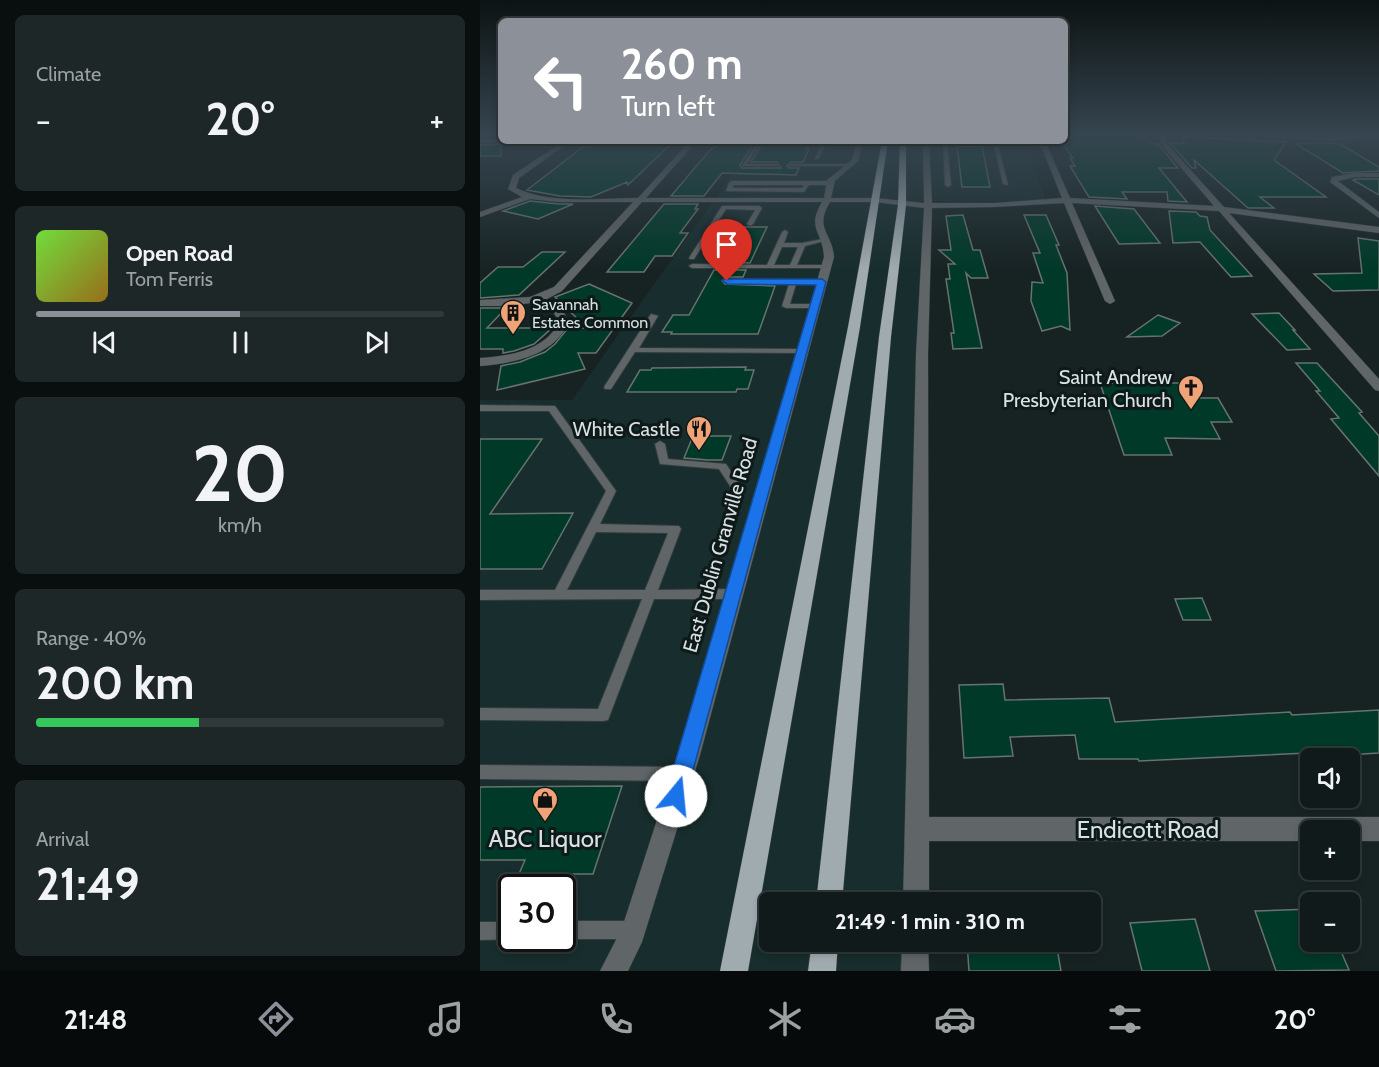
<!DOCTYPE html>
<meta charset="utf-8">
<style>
body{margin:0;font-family:Cabin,sans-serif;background:#1e2727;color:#f1f3f6;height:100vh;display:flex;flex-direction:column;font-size:22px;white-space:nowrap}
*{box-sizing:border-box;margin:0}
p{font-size:20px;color:#9ca1a2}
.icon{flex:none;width:33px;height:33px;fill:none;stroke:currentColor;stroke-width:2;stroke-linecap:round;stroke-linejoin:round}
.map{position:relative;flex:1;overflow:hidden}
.details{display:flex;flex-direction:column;gap:15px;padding:15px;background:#090e0e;width:480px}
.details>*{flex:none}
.banner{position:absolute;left:18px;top:18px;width:570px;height:126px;border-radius:9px;box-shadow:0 3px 9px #0003,0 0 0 2px #303839;background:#8c9099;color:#fff;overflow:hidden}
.buttons{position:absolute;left:820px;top:748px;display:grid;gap:12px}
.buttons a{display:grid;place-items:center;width:60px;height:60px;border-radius:9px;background:#111a1a;box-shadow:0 3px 9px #0003,0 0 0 2px #303839;font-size:30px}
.speed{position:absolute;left:18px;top:874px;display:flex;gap:12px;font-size:30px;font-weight:700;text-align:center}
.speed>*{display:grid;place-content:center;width:78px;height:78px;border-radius:50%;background:#111a1a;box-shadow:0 3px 9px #0003,0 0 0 2px #303839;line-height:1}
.speed .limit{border:3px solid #111;border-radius:9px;background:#fff;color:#111}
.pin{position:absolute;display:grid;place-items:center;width:51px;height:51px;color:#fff;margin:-62px -26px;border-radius:50% 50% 50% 0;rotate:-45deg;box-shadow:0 0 6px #0007}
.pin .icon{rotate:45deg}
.me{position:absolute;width:66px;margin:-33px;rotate:17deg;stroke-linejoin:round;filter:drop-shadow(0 0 4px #0008)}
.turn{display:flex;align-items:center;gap:21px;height:126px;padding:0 24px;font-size:27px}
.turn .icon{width:78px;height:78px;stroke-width:2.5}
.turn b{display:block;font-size:42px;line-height:51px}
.big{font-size:45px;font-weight:700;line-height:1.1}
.details .card{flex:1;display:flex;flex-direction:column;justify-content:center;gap:9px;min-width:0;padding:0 21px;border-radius:9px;background:#1e2727}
.details .dial{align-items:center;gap:0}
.dial b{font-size:78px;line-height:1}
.song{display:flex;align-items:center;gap:18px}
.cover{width:72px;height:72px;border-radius:9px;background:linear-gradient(135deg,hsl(100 70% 55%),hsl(40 70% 35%))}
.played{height:6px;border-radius:3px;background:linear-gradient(90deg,#8c9099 50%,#303839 50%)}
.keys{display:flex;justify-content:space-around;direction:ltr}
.heat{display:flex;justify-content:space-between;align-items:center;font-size:33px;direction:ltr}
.charge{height:9px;border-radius:4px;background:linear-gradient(90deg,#34c759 40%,#303839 0)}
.trip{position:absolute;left:279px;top:892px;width:342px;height:60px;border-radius:9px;background:#111a1a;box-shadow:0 3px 9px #0003,0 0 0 2px #303839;font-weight:700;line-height:60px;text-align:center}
.tab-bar{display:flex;height:96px;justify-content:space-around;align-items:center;background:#070a0a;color:#9ca1a2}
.tab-bar .icon{width:42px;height:42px}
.tab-bar .active{color:#8c9099}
.tab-bar b{font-size:27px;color:#f1f3f6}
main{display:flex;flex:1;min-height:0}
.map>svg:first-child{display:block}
.built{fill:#182d2d;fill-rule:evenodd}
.building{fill:#003928;stroke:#67736e;stroke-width:1.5}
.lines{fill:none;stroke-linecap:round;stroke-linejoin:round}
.service-casing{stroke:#323e3e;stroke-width:2}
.minor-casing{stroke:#323e3e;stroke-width:1}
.primary-casing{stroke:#323e3e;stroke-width:1}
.service{fill:#606567;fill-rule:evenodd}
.minor{fill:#606567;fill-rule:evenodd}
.primary{fill:#a0abb0;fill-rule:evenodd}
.route{fill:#1a73e8;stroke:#114b97;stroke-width:1.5}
.labels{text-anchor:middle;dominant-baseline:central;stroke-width:6;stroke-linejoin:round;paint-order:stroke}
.far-poi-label{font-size:16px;fill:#d9e1e1;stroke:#0e1919;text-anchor:start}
.poi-label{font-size:20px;fill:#d9e1e1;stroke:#0e1919;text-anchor:end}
.street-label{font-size:20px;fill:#d9e1e1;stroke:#0e1919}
.near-street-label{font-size:24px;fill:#d9e1e1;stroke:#0e1919}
.near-poi-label{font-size:24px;fill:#d9e1e1;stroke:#0e1919}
</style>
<main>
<section class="details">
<div class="card"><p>Climate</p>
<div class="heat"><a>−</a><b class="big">20°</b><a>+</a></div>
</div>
<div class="card">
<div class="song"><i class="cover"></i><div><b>Open Road</b><p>Tom Ferris</p></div></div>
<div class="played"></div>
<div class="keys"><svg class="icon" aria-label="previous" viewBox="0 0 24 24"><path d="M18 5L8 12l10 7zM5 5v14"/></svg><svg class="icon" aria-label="pause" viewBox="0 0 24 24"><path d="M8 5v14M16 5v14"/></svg><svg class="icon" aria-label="next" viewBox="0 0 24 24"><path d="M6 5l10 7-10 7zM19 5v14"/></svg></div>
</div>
<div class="card dial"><b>20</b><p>km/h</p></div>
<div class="card"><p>Range · 40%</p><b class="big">200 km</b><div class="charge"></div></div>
<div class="card"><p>Arrival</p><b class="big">21:49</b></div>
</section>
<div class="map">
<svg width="899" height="971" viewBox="0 0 899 971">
<rect width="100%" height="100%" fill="#172323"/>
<!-- built -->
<path class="built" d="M276 141H544L566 201H443L435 903H290V942H434V971H0V400H92ZM32 888H82V939H32Z"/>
<!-- building -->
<path class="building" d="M585 134H659L673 144H678L698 168H679L707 202 688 201 687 192H642L647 199 609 197 590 166H595L590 158H593L581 141H585Z
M703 137 806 142 794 160 846 197H780L794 208H768L714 160 716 168H712L690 143H704Z
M117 141H194L148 185 147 182 111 197 80 196 47 190 103 147H109Z
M244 141H275L260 165 262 168H301L297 162H271L284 141H329L326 149H329L323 162H311L307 166 309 168H319L316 175 242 173 224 196H191L230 150Z
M848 143 860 144 899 167V171L863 173 816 144Z
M21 144V156H0V145Z
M477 146H502L510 187H482Z
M899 179V195L873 180 875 179Z
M50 201 79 204H93L58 219 23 211Z
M184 204H218L215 209H218L200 233H208L192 256H175L164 272H127Z
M615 206 654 209 680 243 639 244Z
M689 211 716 212 720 216 727 217 730 230 772 276 751 277 720 242 693 243Z
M483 215 493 250H500L508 278H491L486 273 502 348 473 349 471 333H474L466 279H470L468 264H475L459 250H471L466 216Z
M544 215H566L579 245H576L587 273 590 330 581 326 562 331 551 301 552 282 563 283 553 253H560Z
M250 227H287L270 263 240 262 242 258H231Z
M878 238 899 241V290L853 291 834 274 882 273Z
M62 252H85L39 295 0 298V283L18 267H43Z
M234 270H266L263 277H246L242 281 245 284 295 286 278 334H191L192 332H182L193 315H209Z
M109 284 152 303 116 353H98L105 369 17 390 21 366 40 362 65 352 75 344 88 328H107L75 297Z
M0 308H26L7 328H72L54 344 34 351 23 353V349H0Z
M799 313 815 330H813L830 349 807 350 772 314Z
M678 315 700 323 682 336 647 337Z
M816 363H837L882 412 879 413 899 436V476L851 419 859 418 836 391H840Z
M266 367 265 370H274L268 389H257L256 392H147L160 370H171L172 368Z
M620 383H712L719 398H738L752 422H731L740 439 685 438 692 455H644Z
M213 436H251L242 460H228L204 458Z
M0 439H62L10 514 93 513 62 569H0Z
M722 598 731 620H703L695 599Z
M523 684 525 700 629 698 635 722 810 712 812 715 899 710V753L850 756 848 752 659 761 658 759H599L595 735 530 737 533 756 484 758 479 685Z
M142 786 113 874H39L45 860H0V787Z
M831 909V942H857L869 970 796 971 775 911Z
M715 919 730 971H662L650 923Z
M487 942H576L581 971H489Z"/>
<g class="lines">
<defs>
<path id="service" d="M278 141H282L267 164H297L299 166H262Z
M343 141H347L339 158 335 159Z
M463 141H467L471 185 468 187 465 185Z
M513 141H517L528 185 523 184Z
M311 164H371L373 165 371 166H309Z
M252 181H350L353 183 350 185H329L324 192 246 191 249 183ZM254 185H324L322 188H252Z
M242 206H279L282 208 273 224 270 226 267 224 275 210 246 209 214 259H210L209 258Z
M305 230 308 232 304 243H322L348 238V240L325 246 317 265H346L349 267 348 268H212L209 266 212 264 287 265 302 232ZM302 247H318L310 265H294Z
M247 279 342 280 345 282 342 284H316L310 304H335L339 306 338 308H306L302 306 309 284 245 282 244 281Z
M171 314 178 316 159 348 322 349 326 351 322 353 155 352 131 389H125L124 387Z
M0 405 75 406 136 491 120 524 199 526 201 529 178 590 255 589 259 591 261 594 259 597 255 599H174L128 720 123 721 0 720V708L118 709 162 599 0 600V590H75L126 491 69 411H0ZM116 532 188 533 165 590H87Z
M180 441 185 444 188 459 246 464 261 487 256 490 252 489 239 469 180 464 175 444Z
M0 765 202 767 207 769 210 774 207 779 202 781 0 779Z
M82 921H154L160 924 163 930 160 936 154 939H82Z
M0 922H32V939H35L0 940Z"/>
<path id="minor" d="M681 134H687L686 142 689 146 744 207 899 227V233L749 213 899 379V391L895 390 739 211 592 203 635 301 630 304 625 301 584 203 514 207 452 208 448 354 449 817H899V841H870V831H831V841H449V903H423L436 354 444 208 395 202H350C334 229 352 232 354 257L220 755 162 942 148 971H120L142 928 198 755 344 257C343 231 326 229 342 202H162L82 291 67 299 82 309 89 322C74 356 34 363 0 366V358C29 356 65 351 79 322L74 313 57 302 30 306H0V300L50 297 74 287 153 202H79L50 199 0 217V212L42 197 28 189 33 175 84 141H91L39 178 36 188C72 205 119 198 158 198L210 141H217L166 198H344L347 180 372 160 377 141H383L378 161 355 181 351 198H395L444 203 443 141H449L452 203H514L582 198 559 141H565L590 198 734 206 684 148 680 142Z
M744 134 852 137 899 134V138L852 141Z
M0 139 24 141 0 143Z
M875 173H899V177H875L858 181 899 212V218L850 182 852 177Z
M422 942H448L449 971H421Z"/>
<path id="primary" d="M402 141H408L380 327 268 971H240L368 327Z
M420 141H426V205L411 337 362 903H336L399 337 418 205Z
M332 942H358L356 971H328Z"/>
</defs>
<!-- service casing -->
<use href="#service" class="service-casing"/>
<!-- minor casing -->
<use href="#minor" class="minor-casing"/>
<!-- primary casing -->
<use href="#primary" class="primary-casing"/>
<!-- service -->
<use href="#service" class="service"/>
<!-- minor -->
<use href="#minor" class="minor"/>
<!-- primary -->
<use href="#primary" class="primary"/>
</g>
<!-- sky -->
<linearGradient id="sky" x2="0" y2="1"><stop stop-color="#0d1313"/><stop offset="0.5" stop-color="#364550"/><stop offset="1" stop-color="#364550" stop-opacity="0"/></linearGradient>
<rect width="899" height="270" fill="url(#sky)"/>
<!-- route -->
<path class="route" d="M244 279H342L346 282 206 796 203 803 196 806 188 803 185 796 336 285 247 284 242 281Z"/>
<!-- icons -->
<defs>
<symbol id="building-pin" viewBox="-11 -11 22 30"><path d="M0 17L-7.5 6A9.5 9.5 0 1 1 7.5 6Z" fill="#efa377" stroke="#0e1919"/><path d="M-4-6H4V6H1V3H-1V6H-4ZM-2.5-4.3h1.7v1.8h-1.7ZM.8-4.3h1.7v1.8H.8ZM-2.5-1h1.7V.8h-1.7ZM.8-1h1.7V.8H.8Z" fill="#111"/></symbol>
<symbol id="church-pin" viewBox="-11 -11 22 30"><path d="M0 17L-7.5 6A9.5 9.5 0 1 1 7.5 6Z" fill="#efa377" stroke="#0e1919"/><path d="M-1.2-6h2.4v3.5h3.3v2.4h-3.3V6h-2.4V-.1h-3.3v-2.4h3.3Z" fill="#111"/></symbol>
<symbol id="restaurant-pin" viewBox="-11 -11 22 30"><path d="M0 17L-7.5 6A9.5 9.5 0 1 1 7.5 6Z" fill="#efa377" stroke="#0e1919"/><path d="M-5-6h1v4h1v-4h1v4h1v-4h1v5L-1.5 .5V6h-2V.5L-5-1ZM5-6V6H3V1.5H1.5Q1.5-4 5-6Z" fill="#111"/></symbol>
<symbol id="shop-pin" viewBox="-11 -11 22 30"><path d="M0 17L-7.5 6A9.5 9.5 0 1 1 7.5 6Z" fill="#efa377" stroke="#0e1919"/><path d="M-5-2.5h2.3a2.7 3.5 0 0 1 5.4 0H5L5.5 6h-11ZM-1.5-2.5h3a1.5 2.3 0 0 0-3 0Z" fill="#111"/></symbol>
</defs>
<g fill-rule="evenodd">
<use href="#building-pin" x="18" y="298" width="30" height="40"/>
<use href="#church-pin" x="696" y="373" width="30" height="40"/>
<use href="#restaurant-pin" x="204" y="414" width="30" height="40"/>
<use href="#shop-pin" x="50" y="785" width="30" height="40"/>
</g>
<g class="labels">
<!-- far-poi labels -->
<g class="far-poi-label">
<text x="52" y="304">Savannah<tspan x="52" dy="18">Estates Common</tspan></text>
</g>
<!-- poi labels -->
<g class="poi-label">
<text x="692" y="377">Saint Andrew<tspan x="692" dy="23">Presbyterian Church</tspan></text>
<text x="200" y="429">White Castle</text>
</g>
<!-- street labels -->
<g class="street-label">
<text transform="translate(240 545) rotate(-74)">East Dublin Granville Road</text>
</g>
<!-- near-street labels -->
<g class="near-street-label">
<text x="668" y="829">Endicott Road</text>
</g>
<!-- near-poi labels -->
<g class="near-poi-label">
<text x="65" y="838">ABC Liquor</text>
</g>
</g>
</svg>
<div class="buttons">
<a><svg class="icon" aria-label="sound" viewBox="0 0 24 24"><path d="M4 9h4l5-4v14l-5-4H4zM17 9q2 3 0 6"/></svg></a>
<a>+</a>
<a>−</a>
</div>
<div class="speed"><div class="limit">30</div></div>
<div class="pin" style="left:247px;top:281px;background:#d93025"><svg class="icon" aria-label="arrive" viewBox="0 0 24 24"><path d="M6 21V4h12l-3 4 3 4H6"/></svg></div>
<svg class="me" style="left:196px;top:796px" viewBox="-20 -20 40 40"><circle r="19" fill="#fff"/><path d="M0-13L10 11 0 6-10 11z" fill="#1a73e8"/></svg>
<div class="trip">21:49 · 1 min · 310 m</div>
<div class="banner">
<div class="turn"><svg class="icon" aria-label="left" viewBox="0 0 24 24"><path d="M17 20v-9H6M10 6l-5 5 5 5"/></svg><div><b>260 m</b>Turn left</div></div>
</div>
</div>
</main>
<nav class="tab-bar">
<b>21:48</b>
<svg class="icon active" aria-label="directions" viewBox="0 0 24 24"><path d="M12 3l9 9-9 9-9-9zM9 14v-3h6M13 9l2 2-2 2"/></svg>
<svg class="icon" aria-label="music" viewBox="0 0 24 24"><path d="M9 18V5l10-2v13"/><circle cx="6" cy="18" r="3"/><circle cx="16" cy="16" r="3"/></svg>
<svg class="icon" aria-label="phone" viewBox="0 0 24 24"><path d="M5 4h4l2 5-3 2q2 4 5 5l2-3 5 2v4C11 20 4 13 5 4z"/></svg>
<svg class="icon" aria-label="climate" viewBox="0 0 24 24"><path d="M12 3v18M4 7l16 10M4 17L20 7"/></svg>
<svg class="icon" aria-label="car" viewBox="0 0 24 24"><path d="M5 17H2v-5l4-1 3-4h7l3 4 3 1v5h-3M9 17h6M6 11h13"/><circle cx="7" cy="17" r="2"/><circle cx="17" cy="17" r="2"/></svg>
<svg class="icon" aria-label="filters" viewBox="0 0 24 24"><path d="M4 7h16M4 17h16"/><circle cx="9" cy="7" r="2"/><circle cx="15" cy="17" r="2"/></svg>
<b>20°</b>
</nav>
